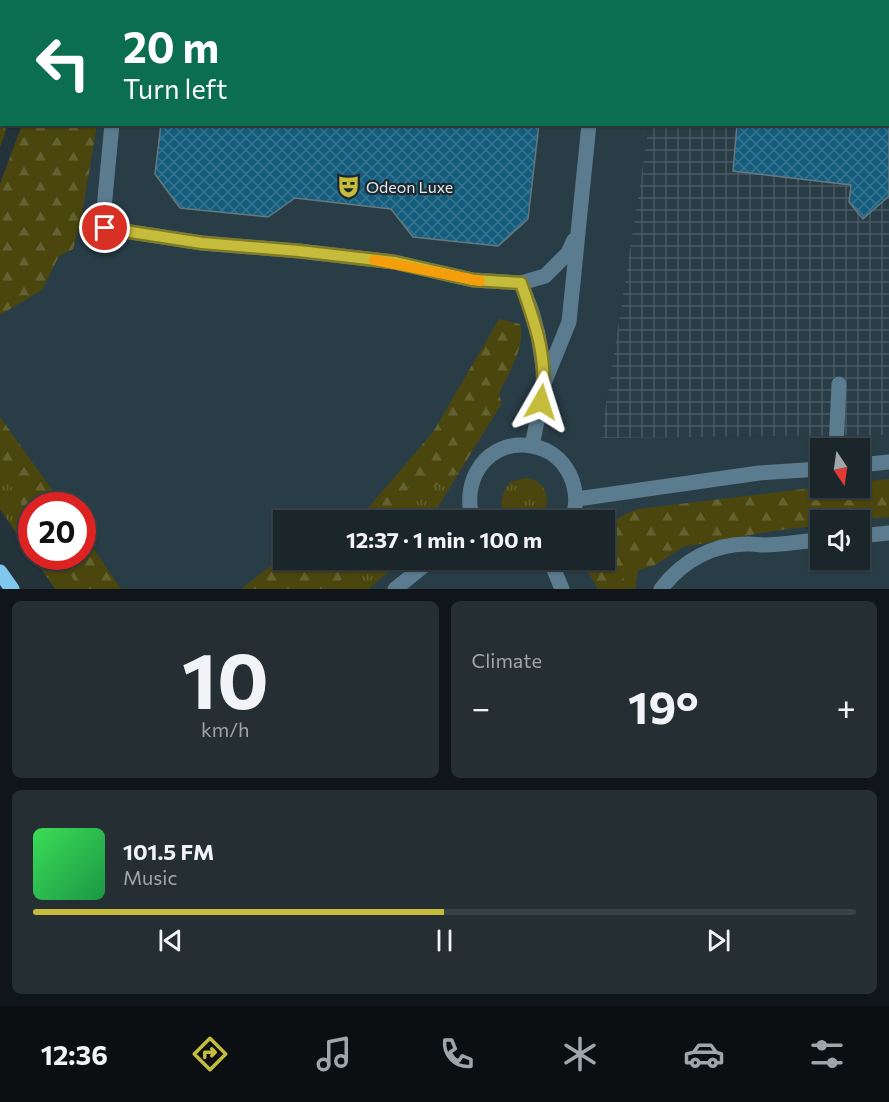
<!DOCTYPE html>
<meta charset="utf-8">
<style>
body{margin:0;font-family:Commissioner,sans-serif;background:#242e33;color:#f1f3f6;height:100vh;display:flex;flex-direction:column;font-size:22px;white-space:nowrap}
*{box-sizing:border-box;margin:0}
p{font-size:20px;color:#a0a5a9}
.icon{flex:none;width:33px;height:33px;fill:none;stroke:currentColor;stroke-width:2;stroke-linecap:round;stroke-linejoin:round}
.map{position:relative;height:589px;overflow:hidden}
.details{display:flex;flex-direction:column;gap:12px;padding:12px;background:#0f1518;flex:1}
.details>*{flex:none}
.guide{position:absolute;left:0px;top:0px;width:890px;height:126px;box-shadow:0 2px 4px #0004,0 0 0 2px #394347;background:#0b6e4f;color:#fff;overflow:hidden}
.needle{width:39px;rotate:167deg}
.buttons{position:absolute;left:810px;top:438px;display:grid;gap:12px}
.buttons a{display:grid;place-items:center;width:60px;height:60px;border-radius:0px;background:#1b262b;box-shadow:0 2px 4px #0004,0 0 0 2px #394347;font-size:30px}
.speed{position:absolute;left:18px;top:492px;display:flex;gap:12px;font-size:30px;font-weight:700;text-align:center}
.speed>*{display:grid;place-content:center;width:78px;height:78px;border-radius:50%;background:#1b262b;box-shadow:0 2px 4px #0004,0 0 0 2px #394347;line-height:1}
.speed .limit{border:9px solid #d22;background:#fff;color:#111}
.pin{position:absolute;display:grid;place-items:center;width:51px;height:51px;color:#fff;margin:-26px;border:3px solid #fff;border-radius:50%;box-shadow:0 2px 6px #0007}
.me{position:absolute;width:66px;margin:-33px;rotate:6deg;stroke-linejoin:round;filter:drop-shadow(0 0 4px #0008)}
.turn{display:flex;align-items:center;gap:21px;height:126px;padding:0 24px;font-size:27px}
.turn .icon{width:78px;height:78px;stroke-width:2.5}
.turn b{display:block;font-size:42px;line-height:51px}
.big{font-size:45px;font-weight:700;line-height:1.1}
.details .tile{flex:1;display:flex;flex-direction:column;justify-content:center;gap:9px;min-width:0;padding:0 21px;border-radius:9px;background:#242e33}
.details .dial{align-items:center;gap:0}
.dial b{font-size:78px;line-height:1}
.song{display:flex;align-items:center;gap:18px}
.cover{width:72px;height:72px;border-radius:9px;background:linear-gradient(135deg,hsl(130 70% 55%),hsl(140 70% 35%))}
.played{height:6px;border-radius:3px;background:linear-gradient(90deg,#c6bc3c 50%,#394347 50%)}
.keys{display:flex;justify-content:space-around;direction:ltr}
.heat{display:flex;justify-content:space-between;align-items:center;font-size:33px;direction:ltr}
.details .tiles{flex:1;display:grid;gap:12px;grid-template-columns:1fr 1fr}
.tile:last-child{grid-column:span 2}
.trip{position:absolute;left:273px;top:510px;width:342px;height:60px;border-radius:0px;background:#1b262b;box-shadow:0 2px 4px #0004,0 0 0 2px #394347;font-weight:700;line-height:60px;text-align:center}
.tab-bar{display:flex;height:96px;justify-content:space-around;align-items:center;background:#0b0f11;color:#a0a5a9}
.tab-bar .icon{width:42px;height:42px}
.tab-bar .selected{color:#c6bc3c}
.tab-bar b{font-size:27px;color:#f1f3f6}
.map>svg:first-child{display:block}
.built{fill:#293d47;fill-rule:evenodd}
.industrial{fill:url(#industrial-grid)}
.grass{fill:url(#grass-tufts)}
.forest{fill:url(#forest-firs)}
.building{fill:url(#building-cross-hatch);stroke:#67767f;stroke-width:1.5}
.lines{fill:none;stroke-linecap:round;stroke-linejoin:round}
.minor{stroke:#5a7c8e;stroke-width:15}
.major{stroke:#80c7ee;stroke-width:15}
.route-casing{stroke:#817a27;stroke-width:15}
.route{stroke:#c6bc3c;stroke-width:10}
.slow{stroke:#f59e0b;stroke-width:10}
.labels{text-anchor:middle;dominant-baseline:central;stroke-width:4.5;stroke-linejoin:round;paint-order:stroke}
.poi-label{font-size:16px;fill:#e1e9ee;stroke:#1b282f;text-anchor:start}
</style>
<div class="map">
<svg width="889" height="589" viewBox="0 0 889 589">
<defs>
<pattern id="industrial-grid" width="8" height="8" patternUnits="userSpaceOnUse" patternTransform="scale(1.5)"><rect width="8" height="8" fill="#293d47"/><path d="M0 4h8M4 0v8" fill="none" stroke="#485962"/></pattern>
<pattern id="grass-tufts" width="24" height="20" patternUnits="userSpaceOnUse" patternTransform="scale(1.5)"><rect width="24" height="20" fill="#4a460e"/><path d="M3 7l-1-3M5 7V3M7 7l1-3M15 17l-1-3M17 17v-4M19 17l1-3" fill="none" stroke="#646131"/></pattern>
<pattern id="forest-firs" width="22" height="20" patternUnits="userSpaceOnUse" patternTransform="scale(1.5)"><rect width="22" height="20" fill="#4a460e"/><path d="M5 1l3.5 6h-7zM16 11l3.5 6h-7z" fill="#646131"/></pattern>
<pattern id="building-cross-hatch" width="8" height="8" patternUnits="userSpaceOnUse" patternTransform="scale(1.5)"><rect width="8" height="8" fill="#155d7d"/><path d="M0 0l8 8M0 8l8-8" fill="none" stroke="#377490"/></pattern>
</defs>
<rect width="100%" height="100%" fill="#243239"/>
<!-- built -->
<path class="built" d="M68 0H666L68 2Z
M22 125H649L601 438 889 435V589H55L33 557 82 556V506H32L31 555 0 509V184ZM820 448H860V488H820ZM284 520H604V560H284ZM820 520H860V560H820Z"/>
<!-- industrial -->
<path class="industrial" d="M666 0H889V435L601 438 649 125 888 124V2L666 1Z"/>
<!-- grass -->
<path class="grass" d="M0 0H53L2 2V124L8 125 0 147Z
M0 462 24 508 31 515V555L0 509Z
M460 471 430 520H399C409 510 411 502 407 488L413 477 432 487Z
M525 478C535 479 543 483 546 494 556 534 476 530 510 482Z
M33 557H60L80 589H55Z
M357 560H403L368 589H327L347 576 353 563Z
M638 571 635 589H597V587L609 585Z"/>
<!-- forest -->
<path class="forest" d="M22 125H97L81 220 73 249 59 256 42 290 0 315V184Z
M499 319 520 324C526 347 508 373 499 394L502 403 460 471 432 488 413 477 407 488 411 507 399 520H358L433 432Z
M0 417 63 505 32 506 31 515C20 504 4 476 0 461 0 448 0 431 0 417Z
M889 479V517L856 520H820V525L773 531 683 547 655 565 642 569 609 585 597 587 586 569 588 560H604L605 530C613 519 625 514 638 509L820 487 860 488V482Z
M83 533 121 589H80L78 587 60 557 82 556Z
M283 556 284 560H357L353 563 347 576 327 589H241Z"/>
<!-- building -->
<path class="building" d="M161 124H539L528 219 498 246 413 237 391 209 295 198 268 217 180 208 155 174Z
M737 124H889V196L863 219 849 202 851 185 733 171Z"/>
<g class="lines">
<!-- minor -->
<path class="minor" d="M125 2V0
M601 2V0
M112 124 103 219 105 228 202 243 299 251 394 262 473 280 521 283 532 312 538 334 545 381
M521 283 545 276 568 253 574 240
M532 446 545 381 569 322 589 124
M836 448 839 384
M860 465 889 462
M577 499 759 473 820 469
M473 520C460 481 487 438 532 446 567 452 583 489 572 520
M860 536 889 533
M550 560 562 589
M395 589 431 560
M661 589C682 561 714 543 750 544 755 544 759 545 764 545 783 545 802 541 820 540"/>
<!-- major -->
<path class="major" d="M0 572 12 589"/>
</g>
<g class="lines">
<defs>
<path id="route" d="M105 228 202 243 299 251 394 262 473 280 521 283C535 323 549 360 541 402"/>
</defs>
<!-- route casing -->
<use href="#route" class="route-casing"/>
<!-- route -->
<use href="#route" class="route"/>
<!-- slow -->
<path class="slow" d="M374 260 480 281"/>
</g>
<!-- icons -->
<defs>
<symbol id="theatre-bare" viewBox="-9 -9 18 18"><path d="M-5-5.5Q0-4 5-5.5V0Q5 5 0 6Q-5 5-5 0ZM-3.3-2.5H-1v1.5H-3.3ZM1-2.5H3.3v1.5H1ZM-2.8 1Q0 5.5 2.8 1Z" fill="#c6bc3c" stroke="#1b282f" stroke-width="2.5" paint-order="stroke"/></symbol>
</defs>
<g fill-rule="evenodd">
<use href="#theatre-bare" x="332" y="170" width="33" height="33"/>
</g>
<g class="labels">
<!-- poi labels -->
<g class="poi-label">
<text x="366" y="186">Odeon Luxe</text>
</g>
</g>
</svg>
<div class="buttons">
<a><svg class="needle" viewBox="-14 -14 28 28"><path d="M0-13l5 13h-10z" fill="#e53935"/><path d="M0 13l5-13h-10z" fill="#a0a5a9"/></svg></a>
<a><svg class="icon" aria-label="sound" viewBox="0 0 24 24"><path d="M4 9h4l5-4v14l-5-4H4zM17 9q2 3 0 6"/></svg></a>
</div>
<div class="speed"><div class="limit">20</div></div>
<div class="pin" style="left:105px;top:228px;background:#d93025"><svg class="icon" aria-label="arrive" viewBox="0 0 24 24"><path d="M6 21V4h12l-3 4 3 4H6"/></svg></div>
<svg class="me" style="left:541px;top:402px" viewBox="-20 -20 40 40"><path d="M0-17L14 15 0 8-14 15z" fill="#c6bc3c" stroke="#fff" stroke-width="4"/></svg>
<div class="trip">12:37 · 1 min · 100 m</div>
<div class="guide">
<div class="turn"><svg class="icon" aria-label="left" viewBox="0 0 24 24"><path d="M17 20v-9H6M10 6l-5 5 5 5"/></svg><div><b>20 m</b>Turn left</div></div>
</div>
</div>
<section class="details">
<div class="tiles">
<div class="tile dial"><b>10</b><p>km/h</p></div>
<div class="tile"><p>Climate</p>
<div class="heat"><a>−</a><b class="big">19°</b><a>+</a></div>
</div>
<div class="tile">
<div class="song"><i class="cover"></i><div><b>101.5 FM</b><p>Music</p></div></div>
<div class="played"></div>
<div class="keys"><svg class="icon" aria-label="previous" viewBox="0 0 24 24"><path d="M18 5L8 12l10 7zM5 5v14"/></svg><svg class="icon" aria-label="pause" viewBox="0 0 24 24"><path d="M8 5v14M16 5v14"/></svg><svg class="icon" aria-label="next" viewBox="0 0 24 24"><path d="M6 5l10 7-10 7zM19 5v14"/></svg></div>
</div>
</div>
</section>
<nav class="tab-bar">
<b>12:36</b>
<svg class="icon selected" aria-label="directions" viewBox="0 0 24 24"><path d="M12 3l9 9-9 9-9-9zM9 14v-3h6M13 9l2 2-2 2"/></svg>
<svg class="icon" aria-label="music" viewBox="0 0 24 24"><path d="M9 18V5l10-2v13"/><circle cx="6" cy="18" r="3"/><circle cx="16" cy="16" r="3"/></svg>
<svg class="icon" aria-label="phone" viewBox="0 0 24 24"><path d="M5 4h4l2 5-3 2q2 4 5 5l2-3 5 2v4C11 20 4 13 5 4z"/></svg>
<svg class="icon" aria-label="climate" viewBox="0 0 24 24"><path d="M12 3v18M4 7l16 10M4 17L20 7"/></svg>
<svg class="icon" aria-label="car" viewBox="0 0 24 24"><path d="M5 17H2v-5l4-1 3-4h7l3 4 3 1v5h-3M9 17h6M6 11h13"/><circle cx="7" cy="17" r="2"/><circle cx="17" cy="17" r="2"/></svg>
<svg class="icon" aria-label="filters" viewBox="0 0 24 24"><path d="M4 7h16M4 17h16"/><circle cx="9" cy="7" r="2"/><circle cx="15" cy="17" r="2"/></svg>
</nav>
